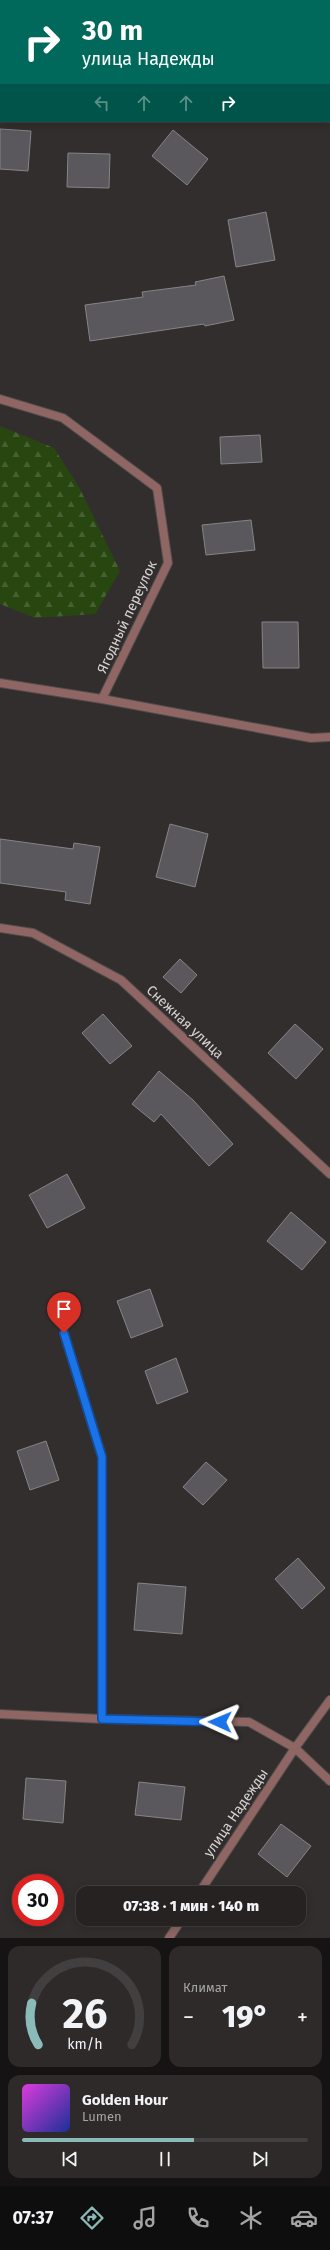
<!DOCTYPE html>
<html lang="ru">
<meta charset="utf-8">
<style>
body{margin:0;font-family:"Fira Sans",sans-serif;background:#2e2a2a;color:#f1f3f6;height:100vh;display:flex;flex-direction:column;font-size:15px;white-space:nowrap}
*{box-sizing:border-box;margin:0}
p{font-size:13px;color:#a4a4a5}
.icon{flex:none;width:22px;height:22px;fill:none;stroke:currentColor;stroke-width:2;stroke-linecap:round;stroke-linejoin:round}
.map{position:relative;height:1938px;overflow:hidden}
.sheet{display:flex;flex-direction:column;gap:8px;padding:8px;background:#151313;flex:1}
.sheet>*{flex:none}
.banner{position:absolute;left:0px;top:0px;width:330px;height:122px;box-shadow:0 2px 10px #0003,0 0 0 1px #423f40;background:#00695c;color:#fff;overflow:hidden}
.speed{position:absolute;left:12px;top:1874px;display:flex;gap:8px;font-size:20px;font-weight:700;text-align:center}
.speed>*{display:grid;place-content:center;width:52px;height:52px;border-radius:50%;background:#262222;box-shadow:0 2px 10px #0003,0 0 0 1px #423f40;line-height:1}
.speed .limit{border:6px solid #d22;background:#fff;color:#111}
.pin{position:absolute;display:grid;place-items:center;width:34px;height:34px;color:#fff;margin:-41px -17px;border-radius:50% 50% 50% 0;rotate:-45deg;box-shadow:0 0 4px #0007}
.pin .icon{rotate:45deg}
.me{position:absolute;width:44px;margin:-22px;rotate:271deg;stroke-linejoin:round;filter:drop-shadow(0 0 3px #0008)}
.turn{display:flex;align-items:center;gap:14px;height:84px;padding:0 16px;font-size:18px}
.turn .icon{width:52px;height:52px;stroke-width:2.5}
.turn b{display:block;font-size:28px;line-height:34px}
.lanes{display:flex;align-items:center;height:38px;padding:0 16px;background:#0003;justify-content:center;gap:20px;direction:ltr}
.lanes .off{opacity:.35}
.big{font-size:30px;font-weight:800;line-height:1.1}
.sheet .tile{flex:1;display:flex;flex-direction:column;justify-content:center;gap:6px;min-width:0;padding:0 14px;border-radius:12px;background:#2e2a2a}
.sheet .dial{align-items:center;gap:0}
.dial svg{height:104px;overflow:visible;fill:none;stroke:#423f40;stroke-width:7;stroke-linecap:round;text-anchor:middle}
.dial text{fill:#f1f3f6;stroke:none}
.song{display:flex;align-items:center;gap:12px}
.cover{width:48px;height:48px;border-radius:6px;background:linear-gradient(135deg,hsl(300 70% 55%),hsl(230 70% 35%))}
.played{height:4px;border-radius:2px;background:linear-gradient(90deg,#8bbbb9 60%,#423f40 60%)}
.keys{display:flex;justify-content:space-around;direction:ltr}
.heat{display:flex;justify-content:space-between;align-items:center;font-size:22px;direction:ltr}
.sheet .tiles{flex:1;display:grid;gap:8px;grid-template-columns:1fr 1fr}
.tile:last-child{grid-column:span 2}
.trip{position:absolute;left:76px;top:1886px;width:230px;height:40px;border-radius:12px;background:#262222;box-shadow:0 2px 10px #0003,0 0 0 1px #423f40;font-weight:800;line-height:40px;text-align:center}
.dock{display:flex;height:64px;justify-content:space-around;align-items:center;background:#0f0e0e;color:#a4a4a5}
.dock .icon{width:28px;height:28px}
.dock .selected{color:#8bbbb9}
.dock b{font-size:18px;color:#f1f3f6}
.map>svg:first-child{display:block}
.forest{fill:url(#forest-firs)}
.building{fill:#5a585c;stroke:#858487}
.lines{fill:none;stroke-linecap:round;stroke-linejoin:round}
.minor-casing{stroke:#4f4c4b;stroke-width:10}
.minor{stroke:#8f6663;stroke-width:8}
.route-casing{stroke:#114b97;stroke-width:10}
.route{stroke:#1a73e8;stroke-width:7}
.labels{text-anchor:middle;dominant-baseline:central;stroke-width:4;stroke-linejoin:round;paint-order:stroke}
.street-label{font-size:14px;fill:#d5d2d1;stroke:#322e2d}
</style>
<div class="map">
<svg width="330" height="1938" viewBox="0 0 330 1938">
<defs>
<pattern id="forest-firs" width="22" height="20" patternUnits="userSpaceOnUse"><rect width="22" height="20" fill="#284610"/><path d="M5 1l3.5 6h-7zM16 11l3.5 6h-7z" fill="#466032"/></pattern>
</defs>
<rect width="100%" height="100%" fill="#322e2d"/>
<!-- forest -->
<path class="forest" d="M0 426 54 448 79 487 120 571 95 614 35 618 0 604Z"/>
<!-- building -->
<path class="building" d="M0 129 31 131 28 171 0 169Z
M173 130 208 159 187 185 152 156Z
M68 153 110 154 109 188 67 187Z
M266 212 275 260 236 267 228 220Z
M224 276 234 320 205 326 204 324 90 341 85 305 143 297 142 292 196 285 195 282Z
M260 435 262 462 221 464 220 437Z
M251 520 255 550 206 555 202 525Z
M262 622H298L299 668H263Z
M170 824 208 834 195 887 156 877Z
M0 839 73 849 74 843 100 847 90 904 65 900 66 892 0 883Z
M180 959 197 975 181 993 163 977Z
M103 1014 132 1046 110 1064 82 1033Z
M295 1024 323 1049 296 1079 268 1053Z
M159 1071 193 1100 233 1144 209 1166 161 1114 154 1122 132 1104Z
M67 1174 85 1208 47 1228 29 1195Z
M291 1212 326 1242 302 1270 267 1241Z
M150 1289 163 1326 131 1338 117 1301Z
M176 1358 188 1392 157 1404 145 1371Z
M46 1441 59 1480 30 1490 17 1451Z
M206 1462 227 1480 203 1505 183 1487Z
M298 1558 325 1588 302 1609 275 1579Z
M138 1583 186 1587 182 1634 134 1630Z
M26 1778 66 1781 63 1823 23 1819Z
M139 1782 185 1787 181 1820 135 1815Z
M281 1824 311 1846 287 1877 258 1854Z"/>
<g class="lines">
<defs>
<path id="minor" d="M0 88H1
M0 399 63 418 157 488 168 563 102 699
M0 683 102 699 311 738 330 737
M0 928 33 933 121 980 330 1174
M64 1333 102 1457V1719
M0 1714 102 1719 249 1722 295 1748 330 1781
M199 1893 295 1748 330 1700
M169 1938 182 1919"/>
</defs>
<!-- minor casing -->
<use href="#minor" class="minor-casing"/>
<!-- minor -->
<use href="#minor" class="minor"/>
</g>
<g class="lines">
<defs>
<path id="route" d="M64 1333 102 1457V1719L220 1722"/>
</defs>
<!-- route casing -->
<use href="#route" class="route-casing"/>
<!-- route -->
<use href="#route" class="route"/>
</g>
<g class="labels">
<!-- street labels -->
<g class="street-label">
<text transform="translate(127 617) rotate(-65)">Ягодный переулок</text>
<text transform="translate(185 1022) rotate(43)">Снежная улица</text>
<text transform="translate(236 1813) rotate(-56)">улица Надежды</text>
</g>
</g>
</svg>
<div class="speed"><div class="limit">30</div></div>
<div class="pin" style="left:64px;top:1333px;background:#d93025"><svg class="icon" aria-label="arrive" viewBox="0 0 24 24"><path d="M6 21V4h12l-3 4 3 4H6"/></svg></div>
<svg class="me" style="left:220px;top:1722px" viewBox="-20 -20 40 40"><path d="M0-17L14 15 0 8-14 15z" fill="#1a73e8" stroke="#fff" stroke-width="4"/></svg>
<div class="trip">07:38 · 1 мин · 140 m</div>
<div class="banner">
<div class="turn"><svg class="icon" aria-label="right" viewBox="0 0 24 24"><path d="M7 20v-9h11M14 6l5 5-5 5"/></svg><div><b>30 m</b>улица Надежды</div></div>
<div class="lanes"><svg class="icon off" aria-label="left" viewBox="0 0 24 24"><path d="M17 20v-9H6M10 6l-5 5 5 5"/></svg><svg class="icon off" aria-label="ahead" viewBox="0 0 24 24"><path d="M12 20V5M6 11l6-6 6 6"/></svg><svg class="icon off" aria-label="ahead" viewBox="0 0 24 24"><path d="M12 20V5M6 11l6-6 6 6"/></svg><svg class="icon" aria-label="right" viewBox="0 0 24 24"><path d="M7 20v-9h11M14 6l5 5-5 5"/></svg></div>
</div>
</div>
<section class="sheet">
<div class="tiles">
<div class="tile dial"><svg viewBox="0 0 100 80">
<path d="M14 69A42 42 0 1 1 86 69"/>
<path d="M14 69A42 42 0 0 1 9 37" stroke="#8bbbb9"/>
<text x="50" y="56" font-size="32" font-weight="700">26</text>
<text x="50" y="72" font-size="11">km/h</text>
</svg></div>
<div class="tile"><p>Климат</p>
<div class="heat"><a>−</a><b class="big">19°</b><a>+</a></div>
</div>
<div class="tile">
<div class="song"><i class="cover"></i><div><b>Golden Hour</b><p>Lumen</p></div></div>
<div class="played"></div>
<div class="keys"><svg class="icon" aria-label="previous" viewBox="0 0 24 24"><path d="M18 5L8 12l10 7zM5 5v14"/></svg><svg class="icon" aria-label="pause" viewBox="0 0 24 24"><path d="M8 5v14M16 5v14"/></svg><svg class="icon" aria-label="next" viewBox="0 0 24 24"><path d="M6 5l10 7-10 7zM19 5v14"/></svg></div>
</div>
</div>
</section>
<nav class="dock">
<b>07:37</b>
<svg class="icon selected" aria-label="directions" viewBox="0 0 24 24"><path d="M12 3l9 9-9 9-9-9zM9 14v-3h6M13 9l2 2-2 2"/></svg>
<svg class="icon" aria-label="music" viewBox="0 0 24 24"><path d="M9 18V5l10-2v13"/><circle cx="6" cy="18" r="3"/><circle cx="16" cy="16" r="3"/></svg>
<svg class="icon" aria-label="phone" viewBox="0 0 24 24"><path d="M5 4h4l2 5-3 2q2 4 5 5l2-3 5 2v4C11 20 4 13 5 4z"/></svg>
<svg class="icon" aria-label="climate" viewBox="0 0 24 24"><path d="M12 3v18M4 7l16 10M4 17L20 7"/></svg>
<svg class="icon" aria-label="car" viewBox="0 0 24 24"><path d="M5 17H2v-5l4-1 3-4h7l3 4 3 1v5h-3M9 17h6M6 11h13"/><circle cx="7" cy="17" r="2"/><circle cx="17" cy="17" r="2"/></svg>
</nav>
